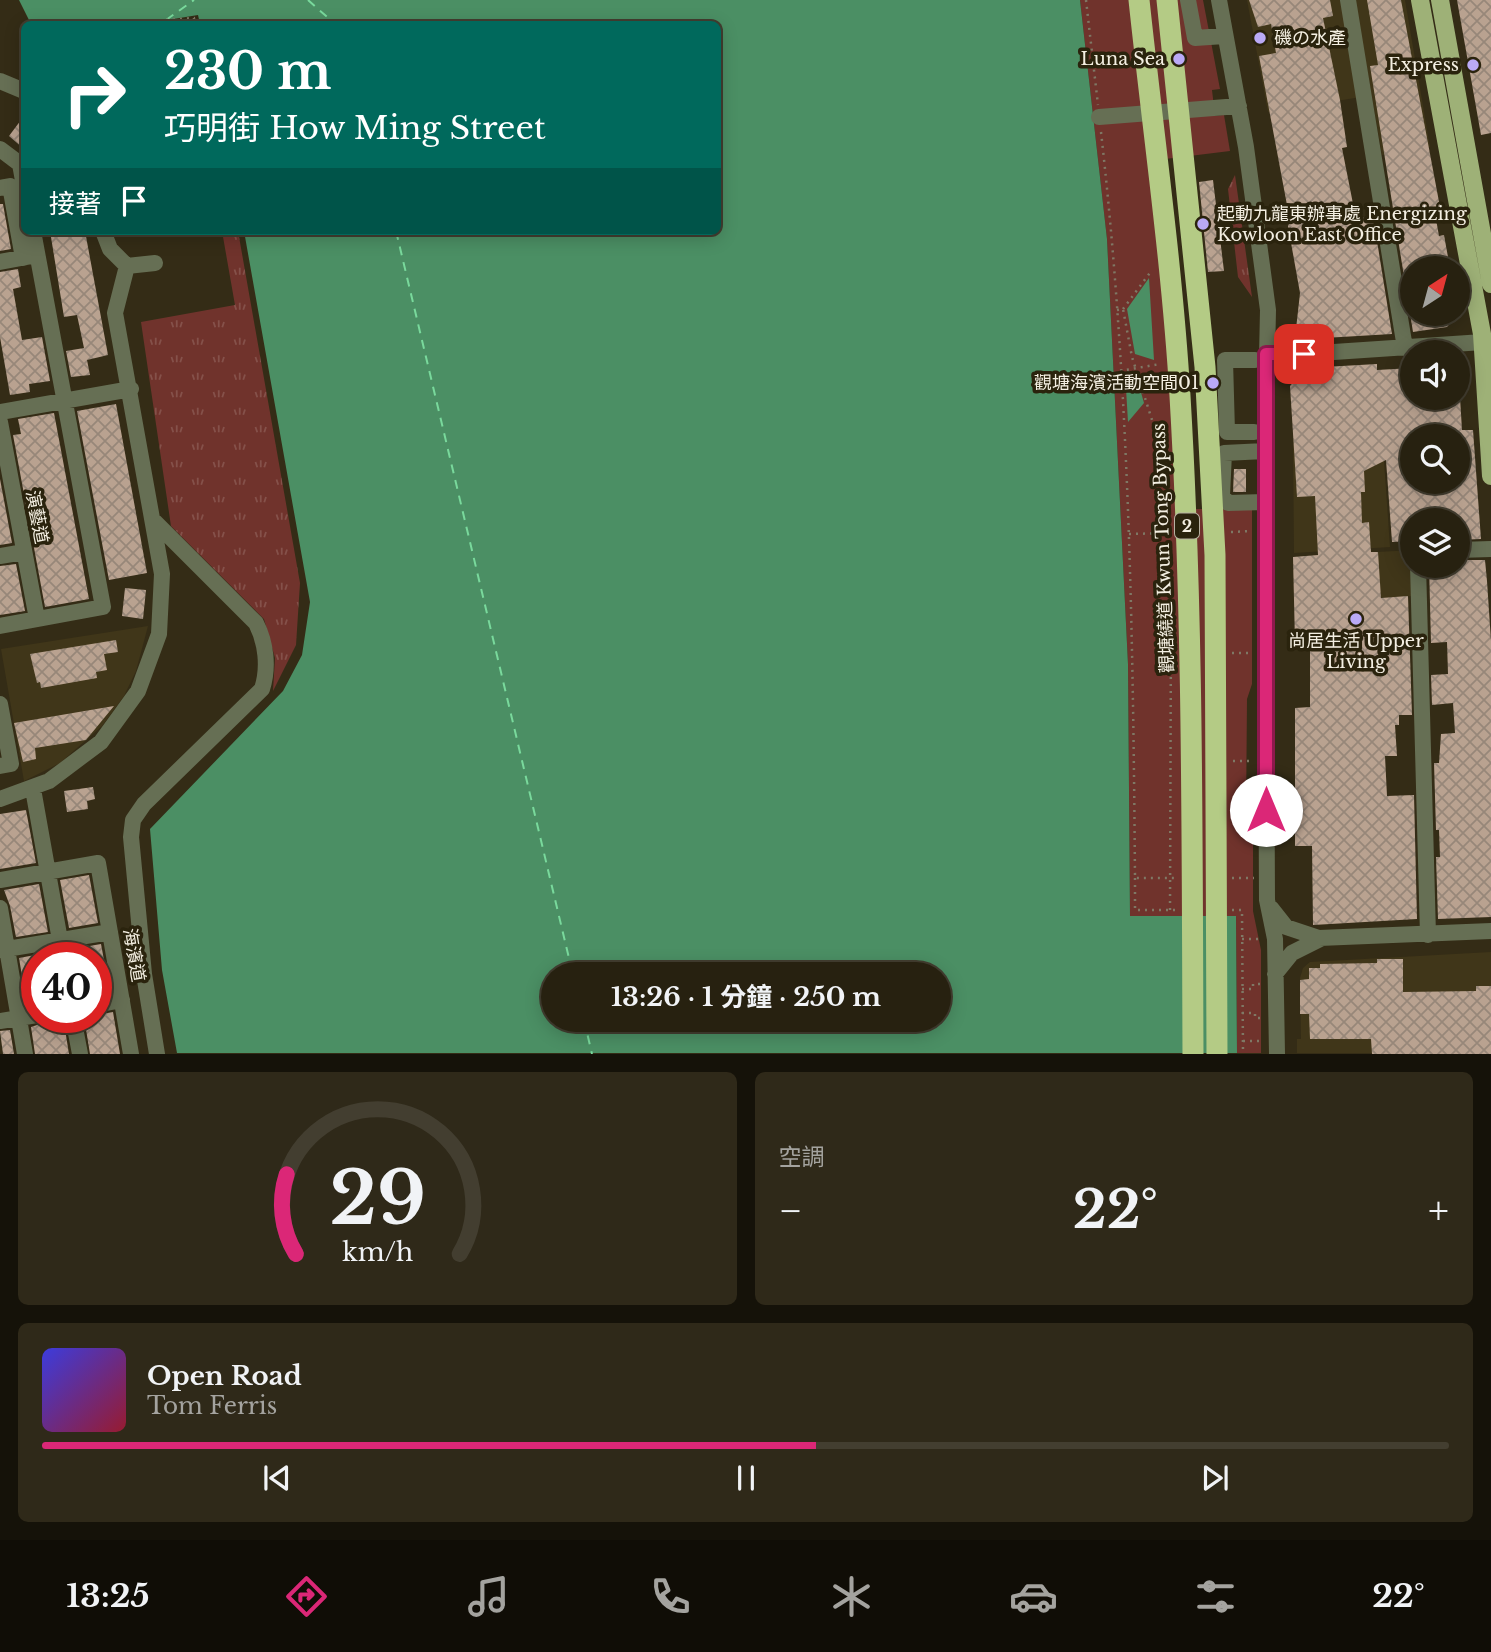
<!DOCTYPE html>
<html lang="zh-TW">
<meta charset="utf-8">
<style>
body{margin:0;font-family:"Libre Baskerville","Noto Sans TC","Noto Sans JP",serif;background:#2f2919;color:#f1f3f6;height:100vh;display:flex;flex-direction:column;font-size:26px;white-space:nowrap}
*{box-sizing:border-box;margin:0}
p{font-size:23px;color:#a4a39f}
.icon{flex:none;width:38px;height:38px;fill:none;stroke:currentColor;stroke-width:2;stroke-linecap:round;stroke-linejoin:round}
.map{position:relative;height:1054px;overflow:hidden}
.drawer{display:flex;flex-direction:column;gap:18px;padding:18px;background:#151209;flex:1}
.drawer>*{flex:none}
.top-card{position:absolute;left:21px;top:21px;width:700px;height:214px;border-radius:10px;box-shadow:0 4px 18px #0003,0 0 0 2px #433e30;background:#00695c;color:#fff;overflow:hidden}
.needle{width:46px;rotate:36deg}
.fabs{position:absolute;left:1400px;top:256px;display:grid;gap:14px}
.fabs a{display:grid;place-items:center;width:70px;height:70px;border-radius:50%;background:#272110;box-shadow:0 4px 18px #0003,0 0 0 2px #433e30;font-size:35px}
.speed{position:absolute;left:21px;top:942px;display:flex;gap:14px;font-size:35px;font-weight:700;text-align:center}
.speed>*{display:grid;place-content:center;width:91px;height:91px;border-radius:50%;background:#272110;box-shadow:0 4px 18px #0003,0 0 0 2px #433e30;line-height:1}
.speed .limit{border:10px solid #d22;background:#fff;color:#111}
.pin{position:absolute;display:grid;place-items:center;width:60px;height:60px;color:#fff;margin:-30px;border-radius:14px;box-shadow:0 4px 10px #0006}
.me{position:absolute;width:77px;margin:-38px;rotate:0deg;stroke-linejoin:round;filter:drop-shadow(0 0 5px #0008)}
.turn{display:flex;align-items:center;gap:24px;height:147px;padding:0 28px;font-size:32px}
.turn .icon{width:91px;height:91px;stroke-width:2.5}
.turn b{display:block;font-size:49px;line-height:60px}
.then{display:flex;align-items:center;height:66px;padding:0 28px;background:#0003;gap:14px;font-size:26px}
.big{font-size:52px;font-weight:700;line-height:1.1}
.drawer .widget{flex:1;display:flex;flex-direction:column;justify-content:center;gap:10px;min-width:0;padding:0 24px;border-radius:10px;background:#2f2919}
.drawer .dial{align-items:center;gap:0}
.dial svg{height:182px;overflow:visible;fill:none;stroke:#433e30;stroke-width:7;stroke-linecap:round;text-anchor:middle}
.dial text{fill:#f1f3f6;stroke:none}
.song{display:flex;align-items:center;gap:21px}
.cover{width:84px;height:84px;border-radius:10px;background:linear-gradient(135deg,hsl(240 70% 55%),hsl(350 70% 35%))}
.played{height:7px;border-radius:4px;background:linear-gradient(90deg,#db2777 55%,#433e30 55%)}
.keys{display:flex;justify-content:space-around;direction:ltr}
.heat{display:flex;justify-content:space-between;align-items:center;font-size:38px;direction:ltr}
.drawer .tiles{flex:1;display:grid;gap:18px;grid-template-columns:1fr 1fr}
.widget:last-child{grid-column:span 2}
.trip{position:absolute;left:541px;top:962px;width:410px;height:70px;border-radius:35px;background:#272110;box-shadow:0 4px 18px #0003,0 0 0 2px #433e30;font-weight:700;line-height:70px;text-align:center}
.dock{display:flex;height:112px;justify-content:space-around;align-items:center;background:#100d06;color:#a4a39f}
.dock .icon{width:49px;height:49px}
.dock .selected{color:#db2777}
.dock b{font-size:32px;color:#f1f3f6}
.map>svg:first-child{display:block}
.built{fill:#403619}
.grass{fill:url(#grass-tufts)}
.park{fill:#70332c}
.water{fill:#4b8f64;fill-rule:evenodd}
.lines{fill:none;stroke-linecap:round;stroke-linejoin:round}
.ferry{stroke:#79d99c;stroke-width:2;stroke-dasharray:9 7;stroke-linecap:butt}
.building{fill:url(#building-cross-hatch);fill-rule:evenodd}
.path{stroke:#7f7865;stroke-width:2.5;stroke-dasharray:2 5;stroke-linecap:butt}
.minor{stroke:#666f54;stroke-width:16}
.major{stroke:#9eb177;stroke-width:18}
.highway-bridge{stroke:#b4cb85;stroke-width:21}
.route-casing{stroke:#8e194d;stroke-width:18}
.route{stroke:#db2777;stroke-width:12}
.poi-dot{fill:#baaaf6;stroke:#2a230d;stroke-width:2.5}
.labels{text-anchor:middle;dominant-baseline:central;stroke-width:7;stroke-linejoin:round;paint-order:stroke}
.shield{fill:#2a230d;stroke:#b7b2a2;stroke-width:2}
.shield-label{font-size:16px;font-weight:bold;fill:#f4efe2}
.poi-label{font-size:18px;fill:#f4efe2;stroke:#2a230d;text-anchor:end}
.street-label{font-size:18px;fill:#f4efe2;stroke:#2a230d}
</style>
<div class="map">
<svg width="1491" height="1054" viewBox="0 0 1491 1054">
<defs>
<pattern id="grass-tufts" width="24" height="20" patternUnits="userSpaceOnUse" patternTransform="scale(1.75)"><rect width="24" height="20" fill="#70332c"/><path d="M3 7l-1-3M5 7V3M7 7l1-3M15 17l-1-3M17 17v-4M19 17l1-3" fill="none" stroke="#85514a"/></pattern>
<pattern id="building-cross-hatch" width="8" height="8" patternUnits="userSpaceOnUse" patternTransform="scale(1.75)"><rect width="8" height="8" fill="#b9a290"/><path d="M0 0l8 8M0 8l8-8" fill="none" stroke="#978779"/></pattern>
</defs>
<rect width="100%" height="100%" fill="#342c16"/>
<!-- built -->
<path class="built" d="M1247 0H1345L1361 97 1268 112Z
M1355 0H1405L1430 147 1382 155Z
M1382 432 1390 547 1294 553 1293 437Z
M1412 550 1416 596 1294 602 1293 557Z
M148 626 136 671 124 696 102 726 60 763 24 781 1 649Z
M1491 952V1053H1297V1039H1301L1300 978 1303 968 1310 962Z"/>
<!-- grass -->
<path class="grass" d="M1235 175 1251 290 1252 297 1238 277 1228 189Z
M222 231H238L300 583 296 645 273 691 275 658 264 619 171 526 141 322 235 305Z"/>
<!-- park -->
<path class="park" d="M1080 0H1203L1220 89 1212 90 1215 116 1224 115 1230 151 1157 160 1184 509H1252V684L1247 699 1246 817 1253 839V911L1261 950V1053H1237L1236 916H1130L1128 664 1107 239Z"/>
<!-- water -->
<path class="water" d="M19 0H1080L1107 239 1128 664 1130 916H1236L1237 1053H177L162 970 150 829 283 691 302 655 310 602 244 231H718V24H200L198 15 143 24H31ZM553 975H938V1020H553Z
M1149 278 1154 360 1135 354 1127 309Z
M1135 371 1144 403 1128 422 1125 372Z"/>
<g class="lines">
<!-- ferry -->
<path class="ferry" d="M308 0 335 24
M166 20 194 0
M396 231 573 975
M584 1020 592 1054"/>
</g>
<!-- building -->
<path class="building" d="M1249 0H1330L1333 16 1323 18 1340 100 1347 147 1342 148 1356 219 1373 216 1392 334 1307 339 1296 329 1300 293 1288 226 1290 221 1259 56 1276 53 1271 24 1258 27Z
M1367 0H1401L1440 207 1434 208 1439 236 1444 235 1450 268H1412V313H1459L1447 327 1413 332 1370 66 1378 65Z
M1457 0H1491V133L1481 135Z
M24 116V149L9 136Z
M1213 180 1224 271 1208 272 1199 182Z
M0 204H3L11 249 0 251Z
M50 231H85L108 355 87 360 90 375 71 377 66 351 84 348 77 315 64 317Z
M18 269 21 287 13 289 22 340 42 337 50 381 29 384 30 392 10 395 0 337V272Z
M1377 364V370L1412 368V397H1460L1462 430H1473L1481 539 1458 540V520H1412V541L1392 542 1386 460 1364 471 1365 492H1361L1362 523 1369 522 1371 552H1378L1381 598 1408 596 1412 715H1399V725H1395L1397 756H1385L1387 796 1414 795 1417 919 1313 925 1312 846H1295V708L1310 707V642L1295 643 1293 557 1318 555 1315 496 1297 497 1290 386 1306 368ZM1412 436H1458V481H1412Z
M116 404 147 573 109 580 77 411Z
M54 413 89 599 45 607 13 435 21 434 18 419Z
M1234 469H1246V492H1233Z
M0 479 12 543 0 545Z
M1458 560H1485L1487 581 1491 641V917L1438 919 1436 857H1440L1439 830H1436L1434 763H1439L1441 734 1455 733 1453 703 1432 705 1431 675 1448 674 1447 642 1431 643 1429 565H1458Z
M16 564 25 611 0 615V566Z
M125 588 146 590 143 619 122 616Z
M116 640 118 652 104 654 107 670 96 672 97 678 41 688 40 682 37 683 30 654Z
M114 706 86 740 35 748 36 759 23 762 14 723Z
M93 787 95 799 87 801 88 809 67 812 64 791Z
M26 810 36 863 0 869V814Z
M89 875 98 923 69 928 60 880Z
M39 884 48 932 16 937 10 906 4 890Z
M101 944 110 992 99 994 96 957H73L72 949Z
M51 952 52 957H32L37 1005 27 1006 19 958Z
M1377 959H1403V992L1476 991V986H1491V1054H1372L1371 1039H1310L1309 1014H1300V980L1309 979V968H1320V964L1377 963Z
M113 1012 120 1054H90L84 1017Z
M63 1017 69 1054H35L31 1027 43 1023 47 1019Z
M10 1030 14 1054H3L0 1031Z"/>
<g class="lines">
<!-- path -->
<path class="path" d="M1086 0 1098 105
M166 20 194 18V22
M182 24H195
M1101 132C1129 379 1133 629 1135 878H1177
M1123 309 1152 270
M1117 310 1123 309 1132 357 1166 464
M1120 371 1160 364
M1231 532 1252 531
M1129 534 1171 533
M1232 653H1253
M1233 761H1250
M1135 878V910H1177
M1232 878H1254
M1170 910 1171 623
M1232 910H1242L1243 1054
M1242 939H1259
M1242 989H1253V984H1261
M1242 1013H1255V1018H1262
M1243 1041H1264"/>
<!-- minor -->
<path class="minor" d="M1188 0 1195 38 1224 36
M1219 0 1246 147 1268 310 1265 451 1267 900 1275 939 1277 1054
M1348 0 1405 348
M0 81 24 91
M1099 117 1239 106
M0 149 20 164 24 186
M0 188 10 186 23 258
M103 231 110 249 127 266
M0 262 32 256
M127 266 155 263
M1266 354H1304L1483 342
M0 412 131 389
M0 422 37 619
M1254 432H1227L1225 360H1255
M1265 451 1224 453 1222 496 1228 503 1265 502
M153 520 256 623C266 643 269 667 262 689L144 804 133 820 131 837 144 974 157 1054
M1458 550 1491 549
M0 556 24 552
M1418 565 1428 935
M0 626 103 607 33 231
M0 704 11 764 0 766
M33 789 63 957
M0 799 49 781 101 742 138 691 159 634 162 574 115 313 127 266
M0 880 98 863 131 1054
M0 908 25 1054
M1271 908 1286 927 1319 938 1491 931
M0 950 110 932
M1275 974 1292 953 1320 939
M96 1005 122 1000
M73 1017 80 1054
M0 1021 37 1015"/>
<!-- major -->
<path class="major" d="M1420 0 1482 334 1491 476
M1440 0 1491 284"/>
<!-- highway-bridge -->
<path class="highway-bridge" d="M1139 0C1153 132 1172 263 1180 396 1193 615 1192 834 1193 1054
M1167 0 1205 367 1215 555 1217 1054"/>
</g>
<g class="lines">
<defs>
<path id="route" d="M1266 810V354H1304"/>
</defs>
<!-- route casing -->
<use href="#route" class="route-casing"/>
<!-- route -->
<use href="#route" class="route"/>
</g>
<!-- markers -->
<g class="poi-dot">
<circle cx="1260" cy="38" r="7"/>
<circle cx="1179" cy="59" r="7"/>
<circle cx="1473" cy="65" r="7"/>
<circle cx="1203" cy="224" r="7"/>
<circle cx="1213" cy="383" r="7"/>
<circle cx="1356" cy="619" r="7"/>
</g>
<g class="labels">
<!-- shield labels -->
<rect class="shield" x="1175" y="513.5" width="24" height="25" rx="5"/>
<g class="shield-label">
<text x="1187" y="526">2</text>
</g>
<!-- poi labels -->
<g class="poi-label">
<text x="1274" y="38" text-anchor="start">磯の水產</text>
<text x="1165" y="59">Luna Sea</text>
<text x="1459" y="65">Express</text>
<text x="1217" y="214" text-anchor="start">起動九龍東辦事處 Energizing<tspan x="1217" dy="21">Kowloon East Office</tspan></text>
<text x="1199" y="383">觀塘海濱活動空間01</text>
<text x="1356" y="641" text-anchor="middle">尚居生活 Upper<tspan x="1356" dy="21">Living</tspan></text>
</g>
<!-- street labels -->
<g class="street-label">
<text transform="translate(37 517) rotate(79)">演藝道</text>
<text transform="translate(1163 548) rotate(-92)">觀塘繞道 Kwun Tong Bypass</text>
<text transform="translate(134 955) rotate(80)">海濱道</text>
</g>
</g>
</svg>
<div class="fabs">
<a><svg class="needle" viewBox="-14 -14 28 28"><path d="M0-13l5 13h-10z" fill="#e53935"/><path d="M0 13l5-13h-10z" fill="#a4a39f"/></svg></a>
<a><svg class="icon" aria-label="sound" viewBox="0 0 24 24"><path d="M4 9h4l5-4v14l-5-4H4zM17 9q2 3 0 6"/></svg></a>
<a><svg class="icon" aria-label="search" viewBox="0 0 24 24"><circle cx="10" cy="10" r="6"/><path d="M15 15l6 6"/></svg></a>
<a><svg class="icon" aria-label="layers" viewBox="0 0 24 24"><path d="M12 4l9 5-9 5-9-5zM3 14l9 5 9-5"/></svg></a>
</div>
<div class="speed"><div class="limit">40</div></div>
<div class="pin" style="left:1304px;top:354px;background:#d93025"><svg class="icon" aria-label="arrive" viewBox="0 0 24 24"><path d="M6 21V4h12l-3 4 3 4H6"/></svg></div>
<svg class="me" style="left:1266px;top:810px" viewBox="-20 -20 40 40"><circle r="19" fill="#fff"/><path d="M0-13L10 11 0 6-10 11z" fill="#db2777"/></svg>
<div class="trip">13:26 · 1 分鐘 · 250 m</div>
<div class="top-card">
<div class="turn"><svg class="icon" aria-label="right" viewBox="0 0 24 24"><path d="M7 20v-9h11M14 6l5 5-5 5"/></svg><div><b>230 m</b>巧明街 How Ming Street</div></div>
<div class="then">接著<svg class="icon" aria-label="arrive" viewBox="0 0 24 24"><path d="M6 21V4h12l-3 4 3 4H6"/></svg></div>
</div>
</div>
<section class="drawer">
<div class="tiles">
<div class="widget dial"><svg viewBox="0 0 100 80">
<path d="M14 69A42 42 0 1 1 86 69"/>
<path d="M14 69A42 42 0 0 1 10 34" stroke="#db2777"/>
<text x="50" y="56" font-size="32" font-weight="700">29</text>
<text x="50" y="72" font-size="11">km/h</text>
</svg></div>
<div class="widget"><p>空調</p>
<div class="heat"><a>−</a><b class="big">22°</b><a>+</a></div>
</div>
<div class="widget">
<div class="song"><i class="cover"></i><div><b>Open Road</b><p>Tom Ferris</p></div></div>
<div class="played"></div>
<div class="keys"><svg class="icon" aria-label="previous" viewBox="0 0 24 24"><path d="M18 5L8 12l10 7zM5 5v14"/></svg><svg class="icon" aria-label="pause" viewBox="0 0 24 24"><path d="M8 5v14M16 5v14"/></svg><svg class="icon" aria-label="next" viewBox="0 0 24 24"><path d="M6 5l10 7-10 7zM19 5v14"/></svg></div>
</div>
</div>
</section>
<nav class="dock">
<b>13:25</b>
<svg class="icon selected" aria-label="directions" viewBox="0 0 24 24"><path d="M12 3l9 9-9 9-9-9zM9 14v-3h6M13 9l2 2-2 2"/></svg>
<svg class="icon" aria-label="music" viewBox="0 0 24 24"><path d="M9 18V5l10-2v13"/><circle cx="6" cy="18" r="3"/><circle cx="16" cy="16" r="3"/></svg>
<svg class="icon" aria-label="phone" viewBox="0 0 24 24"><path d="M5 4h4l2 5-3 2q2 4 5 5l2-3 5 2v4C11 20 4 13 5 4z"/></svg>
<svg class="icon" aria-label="climate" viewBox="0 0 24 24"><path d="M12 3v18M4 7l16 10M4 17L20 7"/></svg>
<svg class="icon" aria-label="car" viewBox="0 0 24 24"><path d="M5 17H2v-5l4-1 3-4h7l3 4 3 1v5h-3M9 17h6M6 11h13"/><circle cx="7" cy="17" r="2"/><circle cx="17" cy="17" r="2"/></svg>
<svg class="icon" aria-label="filters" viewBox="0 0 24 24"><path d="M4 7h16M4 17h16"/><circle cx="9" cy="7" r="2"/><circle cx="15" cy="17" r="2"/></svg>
<b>22°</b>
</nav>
